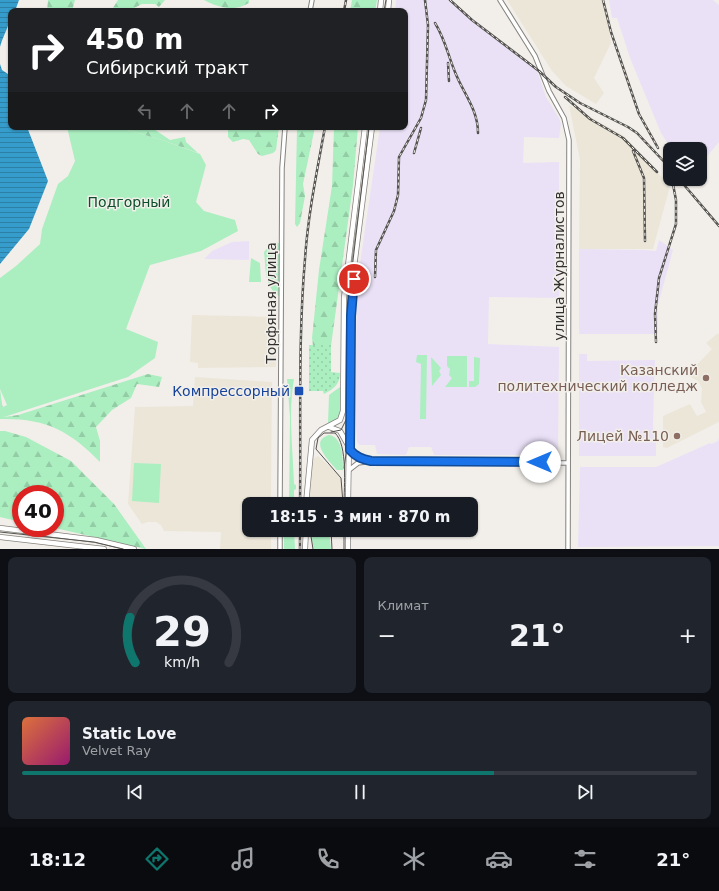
<!DOCTYPE html>
<html lang="ru">
<meta charset="utf-8">
<style>
body{margin:0;font-family:"DejaVu Sans",sans-serif;background:#20242c;color:#f1f3f6;height:100vh;display:flex;flex-direction:column;font-size:15px;white-space:nowrap}
*{box-sizing:border-box;margin:0}
p{font-size:13px;color:#9ea1a6}
.icon{flex:none;width:22px;height:22px;fill:none;stroke:currentColor;stroke-width:2;stroke-linecap:round;stroke-linejoin:round}
.map{position:relative;height:549px;overflow:hidden}
.sheet{display:flex;flex-direction:column;gap:8px;padding:8px;background:#0d0f14;flex:1}
.sheet>*{flex:none}
.hud{position:absolute;left:8px;top:8px;width:400px;height:122px;border-radius:8px;box-shadow:0 1px 3px #0004;background:#202124;color:#fff;overflow:hidden}
.tools{position:absolute;left:663px;top:142px;display:grid;gap:8px}
.tools a{display:grid;place-items:center;width:44px;height:44px;border-radius:8px;background:#171b24;box-shadow:0 1px 3px #0004;font-size:20px}
.speed{position:absolute;left:12px;top:485px;display:flex;gap:8px;font-size:20px;font-weight:700;text-align:center}
.speed>*{display:grid;place-content:center;width:52px;height:52px;border-radius:50%;background:#171b24;box-shadow:0 1px 3px #0004;line-height:1}
.speed .limit{border:6px solid #d22;background:#fff;color:#111}
.pin{position:absolute;display:grid;place-items:center;width:34px;height:34px;color:#fff;margin:-17px;border:2px solid #fff;border-radius:50%;box-shadow:0 1px 4px #0007}
.me{position:absolute;width:44px;margin:-22px;rotate:270deg;stroke-linejoin:round;filter:drop-shadow(0 0 3px #0008)}
.turn{display:flex;align-items:center;gap:14px;height:84px;padding:0 12px;font-size:18px}
.turn .icon{width:52px;height:52px;stroke-width:2.5}
.turn b{display:block;font-size:28px;line-height:34px}
.lanes{display:flex;align-items:center;height:38px;padding:0 12px;background:#0003;justify-content:center;gap:20px;direction:ltr}
.lanes .off{opacity:.35}
.big{font-size:30px;font-weight:600;line-height:1.1}
.sheet .card{flex:1;display:flex;flex-direction:column;justify-content:center;gap:6px;min-width:0;padding:0 14px;border-radius:8px;background:#20242c}
.sheet .dial{align-items:center;gap:0}
.dial svg{height:104px;overflow:visible;fill:none;stroke:#363941;stroke-width:7;stroke-linecap:round;text-anchor:middle}
.dial text{fill:#f1f3f6;stroke:none}
.song{display:flex;align-items:center;gap:12px}
.cover{width:48px;height:48px;border-radius:6px;background:linear-gradient(135deg,hsl(20 70% 55%),hsl(320 70% 35%))}
.played{height:4px;border-radius:2px;background:linear-gradient(90deg,#0f766e 70%,#363941 70%)}
.keys{display:flex;justify-content:space-around;direction:ltr}
.heat{display:flex;justify-content:space-between;align-items:center;font-size:22px;direction:ltr}
.sheet .tiles{flex:1;display:grid;gap:8px;grid-template-columns:1fr 1fr}
.card:last-child{grid-column:span 2}
.trip{position:absolute;left:242px;top:497px;width:236px;height:40px;border-radius:8px;background:#171b24;box-shadow:0 1px 3px #0004;font-weight:600;line-height:40px;text-align:center}
.menu{display:flex;height:64px;justify-content:space-around;align-items:center;background:#090b0e;color:#9ea1a6}
.menu .icon{width:28px;height:28px}
.menu .selected{color:#0f766e}
.menu b{font-size:18px;color:#f1f3f6}
.map>svg:first-child{display:block}
.built{fill:#ece6d9}
.industrial{fill:#eae1f7}
.green{fill:#abeec0}
.forest{fill:url(#forest-firs)}
.park{fill:url(#park-dots)}
.water{fill:url(#water-rules)}
.lines{fill:none;stroke-linecap:round;stroke-linejoin:round}
.tertiary-casing{stroke:#86837f;stroke-width:5.5}
.primary-casing{stroke:#86837f;stroke-width:6}
.tertiary{stroke:#fff;stroke-width:3.5}
.primary{stroke:#fff;stroke-width:4.5}
.tram{stroke:#545350;stroke-width:1}
.rail-casing{stroke:#545350;stroke-width:2.5}
.rail{stroke:#f2efea;stroke-width:1;stroke-dasharray:3;stroke-linecap:butt}
.route-casing{stroke:#114b97;stroke-width:10}
.route{stroke:#1a73e8;stroke-width:7}
.education-dot{fill:#8d6e63;stroke:#f2efea;stroke-width:1.5}
.transit-dot{fill:#1a4fb4;stroke:#f2efea;stroke-width:1.5}
.labels{text-anchor:middle;dominant-baseline:central;stroke-width:3;stroke-linejoin:round;paint-order:stroke}
.park-label{font-size:14px;fill:#0c4e2b;stroke:#f2efea}
.street-label{font-size:14px;fill:#32312f;stroke:#f2efea}
.education-label{font-size:14px;fill:#785e54;stroke:#f2efea;text-anchor:end}
.transit-label{font-size:14px;fill:#164399;stroke:#f2efea;text-anchor:end}
</style>
<div class="map">
<svg width="719" height="549" viewBox="0 0 719 549">
<defs>
<pattern id="forest-firs" width="22" height="20" patternUnits="userSpaceOnUse"><rect width="22" height="20" fill="#abeec0"/><path d="M5 1l3.5 6h-7zM16 11l3.5 6h-7z" fill="#94cda5"/></pattern>
<pattern id="park-dots" width="8" height="8" patternUnits="userSpaceOnUse"><rect width="8" height="8" fill="#abeec0"/><path d="M2 2h.1M6 6h.1" fill="none" stroke="#94cda5" stroke-width="1.8" stroke-linecap="round"/></pattern>
<pattern id="water-rules" width="6" height="5" patternUnits="userSpaceOnUse"><rect width="6" height="5" fill="#359ccb"/><path d="M0 2.5h6" fill="none" stroke="#2d80a5"/></pattern>
</defs>
<rect width="100%" height="100%" fill="#f2efea"/>
<!-- built -->
<path class="built" d="M507 0H604L611 43 594 78 604 93 596 104 566 86 552 71Z
M569 105 624 136 670 186 653 249H579L580 160Z
M192 315 276 317V367L198 368V363L190 362Z
M718 333 719 335V422L667 448 663 447V416L690 404 697 416 706 412 701 402 702 388 698 381 687 375 712 349 706 343Z
M195 377 272 382 271 504H249V530H271V549H220L221 532 164 531 161 525 156 522H148L142 524 128 504 135 407 193 406Z
M318 456 339 474 341 480V504H309L311 460Z"/>
<!-- industrial -->
<path class="industrial" d="M396 0H449L537 70 546 97 559 118 561 124 559 138 524 137 523 163 559 162V298L489 297 488 344 559 347 558 455H434L431 447H409L406 455 377 454 375 445H359L357 442 355 408 357 284 360 280 358 277 380 127H405V11H395Z
M609 0H713L719 5V142L700 165V149H671L661 133 630 58 617 18H612Z
M659 240 673 250 658 305V334H579V249L644 250 656 251Z
M249 241V260L204 259 212 251 232 242Z
M579 354H587V361L655 360 653 424 654 435H656V456H579Z
M719 438V546L578 547 580 467H656L710 443 711 444 718 441Z"/>
<!-- green -->
<path class="green" d="M67 127H117L162 140 200 154 206 165 196 202 204 211 235 220 238 231 201 251 150 265 126 329 158 342 155 358 128 377 4 417 1 408 7 405 0 389V278L16 266 40 244 42 229 58 184 68 176 75 161Z
M276 242 280 244 279 296C264 286 266 269 264 252L271 244Z
M251 258 260 263 261 282H249Z
M417 355H427L426 419H420L421 364 416 362Z
M447 356H467V387H445L452 378 449 375 450 369 447 366Z
M431 357 441 368 439 371 441 375 432 386Z
M474 357 480 358 479 384 475 387H469V381H474Z
M287 379H294C288 410 293 452 294 484L296 485V489L294 490V504H289L290 417Z
M340 387C342 400 346 420 328 423L329 395Z
M329 435C343 437 343 459 343 470H337C330 462 308 441 329 435Z
M134 463 161 464 159 503 132 501Z
M284 530H294L295 549H284Z
M313 530H329L331 549H314L312 540Z"/>
<!-- forest -->
<path class="forest" d="M48 0H75L72 11H47Z
M118 0H168H165L159 7 155 4H142L128 11H111Z
M204 0H249V3C234 12 219 8 204 0Z
M352 0H377L375 11H350Z
M117 127H151L170 140 185 137 186 142 198 153 162 140Z
M228 127H279L276 150 273 153 262 156 258 154 249 140 243 139 233 142 228 137Z
M297 127H315L303 184 305 196 300 223 297 227 295 224Z
M334 127H358L353 185 331 346H313L312 338 319 270 332 186Z
M148 374 162 377 159 387 137 384 131 398 112 410 96 427 100 441V462C69 430 45 418 0 419V389L4 417 18 415Z
M0 431H5L26 437 71 461 114 504 146 549 55 528V494H21V522L0 517Z"/>
<!-- park -->
<path class="park" d="M309 345H331V372L340 373C340 384 334 389 324 394L323 391H309Z"/>
<!-- water -->
<path class="water" d="M0 0H19L15 11H11C11 24 3 35 0 47Z
M0 64 2 70 11 76V127H27L48 181 29 229 0 264Z"/>
<g class="lines">
<defs>
<path id="tertiary" d="M500 0 535 56 549 91 564 118 569 140 568 549
M310 11 312 0
M350 450 356 456 368 460
M349 470 358 463 371 461 568 463
M280 504 282 168 285 127
M280 530V549"/>
<path id="primary" d="M380 11 381 0
M388 11 389 0
M329 427 340 431 349 447
M306 504 312 440 321 430 340 420 343 411 344 298 365 127
M348 504 351 316 354 267 372 127
M0 528 96 540 134 549
M0 537 104 549
M305 549 306 530
M348 549V530"/>
</defs>
<!-- tertiary casing -->
<use href="#tertiary" class="tertiary-casing"/>
<!-- primary casing -->
<use href="#primary" class="primary-casing"/>
<!-- tertiary -->
<use href="#tertiary" class="tertiary"/>
<!-- primary -->
<use href="#primary" class="primary"/>
<!-- tram -->
<path class="tram" d="M384 11 386 0
M331 432 341 430 346 420
M344 468 346 454 348 302 369 127
M343 504 341 478 316 449 318 438 324 433H335C348 445 344 487 344 504
M310 530 313 549
M331 530 332 549
M0 532 94 542 123 549
M344 549V530"/>
<defs>
<path id="rail" d="M450 0 472 20 539 71 556 87 580 103 628 127 637 133 670 168
M603 0 611 32 639 114 658 148
M344 11 346 0
M435 23C445 39 448 55 455 72 463 93 478 109 478 133
M448 63 449 81
M565 97 590 119 623 138 657 172
M633 151 644 178 645 241
M414 153 421 128
M679 179 719 226
M375 277 376 250 394 211 398 195 399 157 421 118 426 100 428 25 425 0
M656 342 655 314 659 278 676 224V200L672 179
M300 504C301 422 298 340 305 259 308 214 317 171 325 127
M300 549V530"/>
</defs>
<!-- rail casing -->
<use href="#rail" class="rail-casing"/>
<!-- rail -->
<use href="#rail" class="rail"/>
</g>
<g class="lines">
<defs>
<path id="route" d="M354 279 351 316 350 450C356 457 362 459 371 461L540 462"/>
</defs>
<!-- route casing -->
<use href="#route" class="route-casing"/>
<!-- route -->
<use href="#route" class="route"/>
</g>
<!-- markers -->
<g class="education-dot">
<circle cx="706" cy="378" r="4"/>
<circle cx="677" cy="436" r="4"/>
</g>
<rect class="transit-dot" x="294" y="386" width="10" height="10" rx="2"/>
<g class="labels">
<!-- park labels -->
<g class="park-label">
<text x="129" y="202">Подгорный</text>
</g>
<!-- street labels -->
<g class="street-label">
<text transform="translate(559 266) rotate(-90)">улица Журналистов</text>
<text transform="translate(271 303) rotate(-90)">Торфяная улица</text>
</g>
<!-- education labels -->
<g class="education-label">
<text x="698" y="370">Казанский<tspan x="698" dy="16">политехнический колледж</tspan></text>
<text x="669" y="436">Лицей №110</text>
</g>
<!-- transit labels -->
<g class="transit-label">
<text x="290" y="391">Компрессорный</text>
</g>
</g>
</svg>
<div class="tools">
<a><svg class="icon" aria-label="layers" viewBox="0 0 24 24"><path d="M12 4l9 5-9 5-9-5zM3 14l9 5 9-5"/></svg></a>
</div>
<div class="speed"><div class="limit">40</div></div>
<div class="pin" style="left:354px;top:279px;background:#d93025"><svg class="icon" aria-label="arrive" viewBox="0 0 24 24"><path d="M6 21V4h12l-3 4 3 4H6"/></svg></div>
<svg class="me" style="left:540px;top:462px" viewBox="-20 -20 40 40"><circle r="19" fill="#fff"/><path d="M0-13L10 11 0 6-10 11z" fill="#1a73e8"/></svg>
<div class="trip">18:15 · 3 мин · 870 m</div>
<div class="hud">
<div class="turn"><svg class="icon" aria-label="right" viewBox="0 0 24 24"><path d="M7 20v-9h11M14 6l5 5-5 5"/></svg><div><b>450 m</b>Сибирский тракт</div></div>
<div class="lanes"><svg class="icon off" aria-label="left" viewBox="0 0 24 24"><path d="M17 20v-9H6M10 6l-5 5 5 5"/></svg><svg class="icon off" aria-label="ahead" viewBox="0 0 24 24"><path d="M12 20V5M6 11l6-6 6 6"/></svg><svg class="icon off" aria-label="ahead" viewBox="0 0 24 24"><path d="M12 20V5M6 11l6-6 6 6"/></svg><svg class="icon" aria-label="right" viewBox="0 0 24 24"><path d="M7 20v-9h11M14 6l5 5-5 5"/></svg></div>
</div>
</div>
<section class="sheet">
<div class="tiles">
<div class="card dial"><svg viewBox="0 0 100 80">
<path d="M14 69A42 42 0 1 1 86 69"/>
<path d="M14 69A42 42 0 0 1 10 34" stroke="#0f766e"/>
<text x="50" y="56" font-size="32" font-weight="700">29</text>
<text x="50" y="72" font-size="11">km/h</text>
</svg></div>
<div class="card"><p>Климат</p>
<div class="heat"><a>−</a><b class="big">21°</b><a>+</a></div>
</div>
<div class="card">
<div class="song"><i class="cover"></i><div><b>Static Love</b><p>Velvet Ray</p></div></div>
<div class="played"></div>
<div class="keys"><svg class="icon" aria-label="previous" viewBox="0 0 24 24"><path d="M18 5L8 12l10 7zM5 5v14"/></svg><svg class="icon" aria-label="pause" viewBox="0 0 24 24"><path d="M8 5v14M16 5v14"/></svg><svg class="icon" aria-label="next" viewBox="0 0 24 24"><path d="M6 5l10 7-10 7zM19 5v14"/></svg></div>
</div>
</div>
</section>
<nav class="menu">
<b>18:12</b>
<svg class="icon selected" aria-label="directions" viewBox="0 0 24 24"><path d="M12 3l9 9-9 9-9-9zM9 14v-3h6M13 9l2 2-2 2"/></svg>
<svg class="icon" aria-label="music" viewBox="0 0 24 24"><path d="M9 18V5l10-2v13"/><circle cx="6" cy="18" r="3"/><circle cx="16" cy="16" r="3"/></svg>
<svg class="icon" aria-label="phone" viewBox="0 0 24 24"><path d="M5 4h4l2 5-3 2q2 4 5 5l2-3 5 2v4C11 20 4 13 5 4z"/></svg>
<svg class="icon" aria-label="climate" viewBox="0 0 24 24"><path d="M12 3v18M4 7l16 10M4 17L20 7"/></svg>
<svg class="icon" aria-label="car" viewBox="0 0 24 24"><path d="M5 17H2v-5l4-1 3-4h7l3 4 3 1v5h-3M9 17h6M6 11h13"/><circle cx="7" cy="17" r="2"/><circle cx="17" cy="17" r="2"/></svg>
<svg class="icon" aria-label="filters" viewBox="0 0 24 24"><path d="M4 7h16M4 17h16"/><circle cx="9" cy="7" r="2"/><circle cx="15" cy="17" r="2"/></svg>
<b>21°</b>
</nav>
